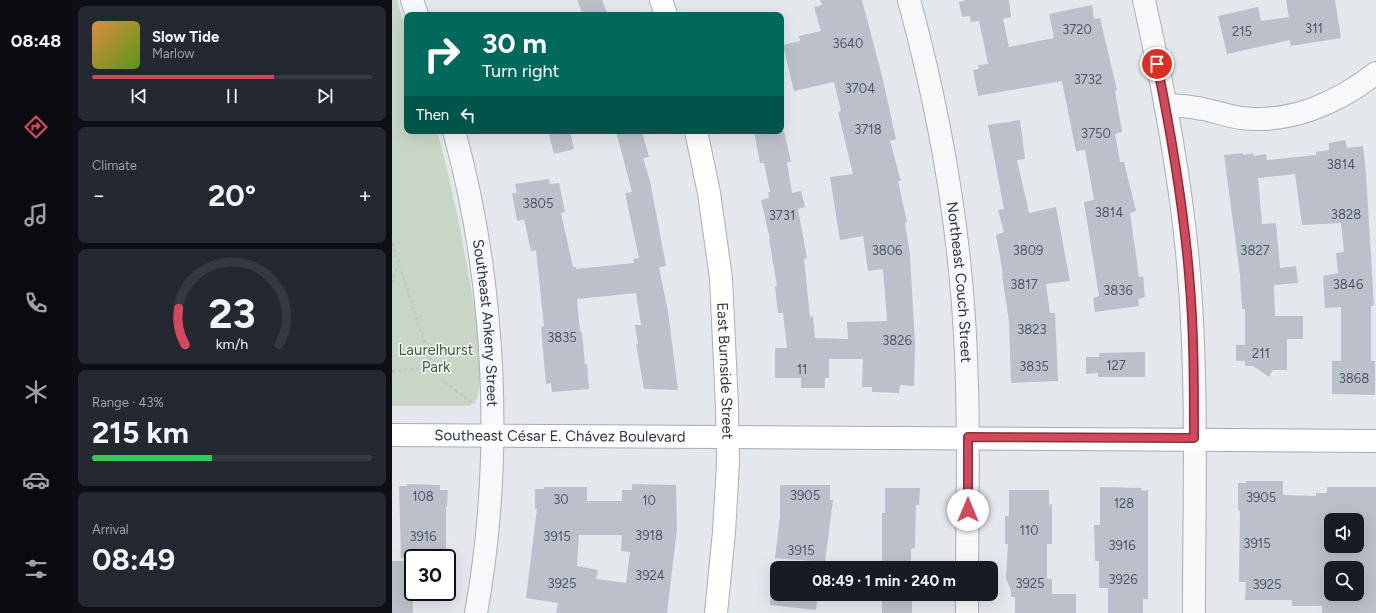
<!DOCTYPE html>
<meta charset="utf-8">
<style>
body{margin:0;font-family:Figtree,sans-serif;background:#242831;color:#f1f3f6;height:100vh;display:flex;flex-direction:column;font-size:15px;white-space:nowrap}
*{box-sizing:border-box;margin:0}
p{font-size:13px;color:#9ea1a6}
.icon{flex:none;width:22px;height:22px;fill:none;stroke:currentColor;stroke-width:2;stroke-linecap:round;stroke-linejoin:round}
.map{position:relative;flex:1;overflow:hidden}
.drawer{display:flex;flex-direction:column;gap:6px;padding:6px;background:#0d0f14;width:320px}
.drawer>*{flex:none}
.hud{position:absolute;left:12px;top:12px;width:380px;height:122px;border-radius:8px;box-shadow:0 4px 16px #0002;background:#00695c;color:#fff;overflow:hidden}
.tools{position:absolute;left:932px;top:513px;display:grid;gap:8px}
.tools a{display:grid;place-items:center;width:40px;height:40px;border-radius:8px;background:#171b24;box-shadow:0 4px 16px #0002;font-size:20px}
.speed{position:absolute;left:12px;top:549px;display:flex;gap:8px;font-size:20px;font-weight:700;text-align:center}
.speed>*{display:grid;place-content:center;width:52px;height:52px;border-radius:50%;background:#171b24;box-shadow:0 4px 16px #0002;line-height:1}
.speed .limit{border:2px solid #111;border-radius:6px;background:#fff;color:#111}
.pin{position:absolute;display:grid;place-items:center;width:34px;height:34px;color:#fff;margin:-17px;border:2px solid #fff;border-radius:50%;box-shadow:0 1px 4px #0007}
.me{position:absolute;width:44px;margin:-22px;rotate:0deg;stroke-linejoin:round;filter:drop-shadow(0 0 3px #0008)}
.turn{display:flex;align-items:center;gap:14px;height:84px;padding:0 12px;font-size:18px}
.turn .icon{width:52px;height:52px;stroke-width:2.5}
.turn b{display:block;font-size:28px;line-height:34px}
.then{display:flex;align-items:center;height:38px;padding:0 12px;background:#0003;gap:8px;font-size:15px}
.big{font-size:30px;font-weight:700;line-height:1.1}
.drawer .card{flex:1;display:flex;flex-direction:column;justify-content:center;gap:6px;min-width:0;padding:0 14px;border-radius:8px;background:#242831}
.drawer .dial{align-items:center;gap:0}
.dial svg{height:104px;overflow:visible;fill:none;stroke:#363941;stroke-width:7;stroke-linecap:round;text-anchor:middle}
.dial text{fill:#f1f3f6;stroke:none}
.song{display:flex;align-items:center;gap:12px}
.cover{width:48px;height:48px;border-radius:6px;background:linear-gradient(135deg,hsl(30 70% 55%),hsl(90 70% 35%))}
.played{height:4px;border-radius:2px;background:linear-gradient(90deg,#d1495b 65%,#363941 65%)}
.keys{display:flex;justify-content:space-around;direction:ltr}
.heat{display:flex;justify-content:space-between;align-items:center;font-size:22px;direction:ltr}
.charge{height:6px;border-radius:3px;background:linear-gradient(90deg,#34c759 43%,#363941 0)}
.trip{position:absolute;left:378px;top:561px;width:228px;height:40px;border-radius:8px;background:#171b24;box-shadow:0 4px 16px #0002;font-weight:700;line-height:40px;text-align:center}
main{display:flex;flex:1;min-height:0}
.tab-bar{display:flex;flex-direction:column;width:72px;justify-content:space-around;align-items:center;background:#090b0e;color:#9ea1a6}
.tab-bar .icon{width:28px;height:28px}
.tab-bar .selected{color:#d1495b}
.tab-bar b{font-size:18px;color:#f1f3f6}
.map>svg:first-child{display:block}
.green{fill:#c9d6c5}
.building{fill:#bbc0ca;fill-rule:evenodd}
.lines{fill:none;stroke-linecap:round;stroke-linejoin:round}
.street-casing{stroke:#a9aeb7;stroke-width:24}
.secondary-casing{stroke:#a9aeb7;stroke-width:24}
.primary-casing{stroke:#a3abb8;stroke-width:24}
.path{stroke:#c2c5cb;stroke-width:2.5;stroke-dasharray:3 3;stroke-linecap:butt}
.street{stroke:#f7f8fa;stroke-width:22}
.secondary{stroke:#fff;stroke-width:22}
.primary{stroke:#fff;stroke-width:22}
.route-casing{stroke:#882f3b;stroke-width:10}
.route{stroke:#d1495b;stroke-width:7}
.labels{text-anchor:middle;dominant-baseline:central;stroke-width:3;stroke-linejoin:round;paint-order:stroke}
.number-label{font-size:13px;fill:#4f5766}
.street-label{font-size:15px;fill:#2b3445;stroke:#f4f6f9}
.park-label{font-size:15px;fill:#3f6138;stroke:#f4f6f9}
</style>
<main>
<nav class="tab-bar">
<b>08:48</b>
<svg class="icon selected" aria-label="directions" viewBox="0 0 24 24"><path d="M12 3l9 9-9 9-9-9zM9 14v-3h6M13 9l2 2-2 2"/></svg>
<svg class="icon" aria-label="music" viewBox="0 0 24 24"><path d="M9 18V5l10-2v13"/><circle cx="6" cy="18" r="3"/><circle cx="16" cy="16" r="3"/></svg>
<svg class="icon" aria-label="phone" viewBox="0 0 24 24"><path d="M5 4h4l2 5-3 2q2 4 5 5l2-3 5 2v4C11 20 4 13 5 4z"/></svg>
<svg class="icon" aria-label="climate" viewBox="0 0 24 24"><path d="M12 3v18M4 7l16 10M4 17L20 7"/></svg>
<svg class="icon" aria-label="car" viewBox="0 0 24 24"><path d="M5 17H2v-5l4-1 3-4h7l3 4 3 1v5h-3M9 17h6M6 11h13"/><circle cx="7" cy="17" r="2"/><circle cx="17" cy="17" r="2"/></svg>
<svg class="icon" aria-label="filters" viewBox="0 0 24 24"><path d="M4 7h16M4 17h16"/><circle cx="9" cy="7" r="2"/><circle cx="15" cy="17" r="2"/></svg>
</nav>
<section class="drawer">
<div class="card">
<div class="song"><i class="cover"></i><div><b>Slow Tide</b><p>Marlow</p></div></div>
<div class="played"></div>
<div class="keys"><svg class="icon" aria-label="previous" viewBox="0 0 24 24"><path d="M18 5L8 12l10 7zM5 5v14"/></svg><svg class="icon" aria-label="pause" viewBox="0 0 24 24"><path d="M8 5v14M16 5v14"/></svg><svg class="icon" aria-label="next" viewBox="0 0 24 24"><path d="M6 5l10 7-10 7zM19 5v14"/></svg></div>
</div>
<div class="card"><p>Climate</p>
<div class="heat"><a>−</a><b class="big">20°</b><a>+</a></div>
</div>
<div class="card dial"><svg viewBox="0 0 100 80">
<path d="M14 69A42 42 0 1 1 86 69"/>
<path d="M14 69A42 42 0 0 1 9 41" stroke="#d1495b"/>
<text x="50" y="56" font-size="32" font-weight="700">23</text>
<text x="50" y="72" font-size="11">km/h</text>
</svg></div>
<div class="card"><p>Range · 43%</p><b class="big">215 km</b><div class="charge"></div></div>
<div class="card"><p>Arrival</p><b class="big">08:49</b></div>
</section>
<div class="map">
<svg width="984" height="613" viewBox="0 0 984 613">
<rect width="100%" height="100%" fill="#e4e7ec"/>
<!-- green -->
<path class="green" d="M0 0H5L15 33V131H45C59 181 69 232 78 283 84 317 96 370 83 403L77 406H0Z"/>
<!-- building -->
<path class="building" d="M185 0H210L216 15H191Z
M428 0H470L490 76 504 139 498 141 509 181H506L515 222 513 223 518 255 523 344 522 386 508 385 507 393 480 392V387H470L471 359H437V378H433V388H409V378H383V348H395L391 313H386L383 286H385L377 239H378L369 200 377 198 376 192H378L372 163H368L362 131H392L399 162H395L400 193 409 191 413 207 406 209 415 258 412 259 418 317 421 316 423 338 456 339 455 322 495 321 491 269 476 271 471 236 448 240 438 177 461 174 446 112 449 111 442 82 402 91 391 45 408 41 407 36 429 31 422 7 430 5Z
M574 0H617L619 17 611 19 617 47 662 38 657 14 700 5 702 19 708 18 725 90 723 91 730 132 723 134 728 162H732L744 211 738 213 747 277 751 276 753 297 746 299 747 306 703 312 701 298 707 296 692 202 702 200 693 150 684 151 670 81 586 96 581 70 587 69 586 65 596 64 587 21 579 22 578 16 570 17 567 2Z
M894 0H943L949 38 899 46 898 40 835 54 826 16 866 7 869 21 897 17Z
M628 120 633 159 625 160 637 213 664 207 678 281 654 284 658 313H663L666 381 619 383 617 322 610 274H611L604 235 612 232 606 210 612 209 596 125Z
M156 131H178L182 149 162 154Z
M224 131H250L257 157 251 158 258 181 274 266 267 267 276 312 286 390 252 389 244 344H246L243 325H249L244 293 185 299 188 332H190L193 364H195L197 389 160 392 159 383 154 384 149 327 152 326 144 250 139 251 132 219 125 221 120 193H125L123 184 157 179 158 184 167 183 173 212 169 213 181 267H184V269L242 263 241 259 247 258 233 193 240 192Z
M953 140 955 148 971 146 974 173 982 306H979V361H983V395L940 394V361H949V307L933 308 931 276 946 273 944 253 952 252 949 223 910 225 903 174 866 178 870 224 884 223 888 268 904 266 906 283 882 285 883 316H911V339H895V370H881L877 377 861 366H853V361H844V345H853V309H850L848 275 832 155 851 153V155L861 153 862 156 874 154 875 160 924 155V152L937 150V143Z
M753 352V377H706V373L694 374V357H707V353Z
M854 481H891V495L924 496V493H935V487H984V613H930V606H900V600H853L854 582H847L848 511 846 510V483H854ZM939 520H965V546H939ZM939 568H965V594H939Z
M15 484 48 485V490H56L55 507H54V550H48V558H9L7 486H15Z
M240 484 284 485 285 529 275 613H164L166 603 134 598 145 509H143V489H152V487H195V501H230V490H240ZM187 535H230L229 551 238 552 234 583 204 579 206 570 185 566Z
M388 485H438V500H441L433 562 383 558 388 516Z
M708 487 750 488 749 491 756 490V599H751V613H716V588H707V561H703L702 525H708Z
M493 488H528L527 505H524L523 548 519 549V562H490V513H493Z
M617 490H657V505L660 504V544H655V579H660V594H684V613H623V597H619V591L614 578 616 544H613V516H617Z
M0 561H21V613H0Z
M378 594H426L424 610 378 605Z
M490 594H520V613H490Z"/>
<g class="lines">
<defs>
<g id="street">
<path d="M20 0 25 15"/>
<path id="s1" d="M517 0C541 88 559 179 568 270 578 369 576 468 575 568"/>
<path d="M752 0C772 90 790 183 797 275 806 387 802 500 802 613"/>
<path d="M773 104C785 106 798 106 810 109 823 111 835 116 849 118 898 124 946 103 984 73"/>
<path id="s2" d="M62 131C104 283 112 458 84 613"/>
<path d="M575 613V594"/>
</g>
<g id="secondary">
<path d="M269 0 274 15"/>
<path id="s3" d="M304 131 317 193 329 278 335 407 336 463 332 532 324 613"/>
</g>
<g id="primary">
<path id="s4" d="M0 435 984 441"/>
</g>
</defs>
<!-- street casing -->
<use href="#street" class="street-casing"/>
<!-- secondary casing -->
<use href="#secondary" class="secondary-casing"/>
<!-- primary casing -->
<use href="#primary" class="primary-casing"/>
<!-- path -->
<path class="path" d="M0 243 37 356 52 381 80 403
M0 283 6 264
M0 371 43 367"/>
<!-- street -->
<use href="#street" class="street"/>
<!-- secondary -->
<use href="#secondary" class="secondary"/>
<!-- primary -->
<use href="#primary" class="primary"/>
</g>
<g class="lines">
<defs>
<path id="route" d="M576 510V437L802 438C802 383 802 329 797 274 791 203 779 133 765 64"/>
</defs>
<!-- route casing -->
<use href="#route" class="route-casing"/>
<!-- route -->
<use href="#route" class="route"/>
</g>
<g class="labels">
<!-- number labels -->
<g class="number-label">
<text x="922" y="28">311</text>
<text x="685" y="29">3720</text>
<text x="850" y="31">215</text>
<text x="456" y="43">3640</text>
<text x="696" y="79">3732</text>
<text x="468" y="88">3704</text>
<text x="476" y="129">3718</text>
<text x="704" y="133">3750</text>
<text x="949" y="164">3814</text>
<text x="146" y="203">3805</text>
<text x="717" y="212">3814</text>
<text x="954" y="214">3828</text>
<text x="390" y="215">3731</text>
<text x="495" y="250">3806</text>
<text x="636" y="250">3809</text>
<text x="863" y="250">3827</text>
<text x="632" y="284">3817</text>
<text x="956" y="284">3846</text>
<text x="726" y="290">3836</text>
<text x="640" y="329">3823</text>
<text x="170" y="337">3835</text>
<text x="505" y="340">3826</text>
<text x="869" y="353">211</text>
<text x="724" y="365">127</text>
<text x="642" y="366">3835</text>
<text x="410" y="369">11</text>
<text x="962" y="378">3868</text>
<text x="413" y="495">3905</text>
<text x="31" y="496">108</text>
<text x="869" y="497">3905</text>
<text x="169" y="499">30</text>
<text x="257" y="500">10</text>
<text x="732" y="503">128</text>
<text x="637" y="530">110</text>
<text x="257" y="535">3918</text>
<text x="31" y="536">3916</text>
<text x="165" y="536">3915</text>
<text x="865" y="543">3915</text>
<text x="730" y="545">3916</text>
<text x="409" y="550">3915</text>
<text x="258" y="575">3924</text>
<text x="731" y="579">3926</text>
<text x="170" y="583">3925</text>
<text x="638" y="583">3925</text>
<text x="875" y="584">3925</text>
</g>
<!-- street labels -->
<g class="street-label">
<text stroke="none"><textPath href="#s1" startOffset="287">Northeast Couch Street</textPath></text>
<text stroke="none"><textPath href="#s2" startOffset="195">Southeast Ankeny Street</textPath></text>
<text stroke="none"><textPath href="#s3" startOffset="242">East Burnside Street</textPath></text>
<text stroke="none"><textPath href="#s4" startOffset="168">Southeast César E. Chávez Boulevard</textPath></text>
</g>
<!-- park labels -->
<g class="park-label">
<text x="44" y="350">Laurelhurst<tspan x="44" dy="17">Park</tspan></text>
</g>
</g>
</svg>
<div class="tools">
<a><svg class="icon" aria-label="sound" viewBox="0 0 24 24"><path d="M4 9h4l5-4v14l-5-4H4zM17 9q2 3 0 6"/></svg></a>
<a><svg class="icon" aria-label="search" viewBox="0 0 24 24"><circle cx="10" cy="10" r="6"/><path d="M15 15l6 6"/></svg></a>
</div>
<div class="speed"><div class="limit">30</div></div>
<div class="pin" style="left:765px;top:64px;background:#d93025"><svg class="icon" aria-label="arrive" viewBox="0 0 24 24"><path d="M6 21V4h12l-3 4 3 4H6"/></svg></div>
<svg class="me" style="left:576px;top:510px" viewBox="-20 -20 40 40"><circle r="19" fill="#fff"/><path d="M0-13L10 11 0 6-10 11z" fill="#d1495b"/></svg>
<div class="trip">08:49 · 1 min · 240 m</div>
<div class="hud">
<div class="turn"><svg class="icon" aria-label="right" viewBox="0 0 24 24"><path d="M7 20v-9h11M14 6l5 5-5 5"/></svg><div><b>30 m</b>Turn right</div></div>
<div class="then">Then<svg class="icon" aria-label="left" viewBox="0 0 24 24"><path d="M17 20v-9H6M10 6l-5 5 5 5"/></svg></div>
</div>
</div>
</main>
